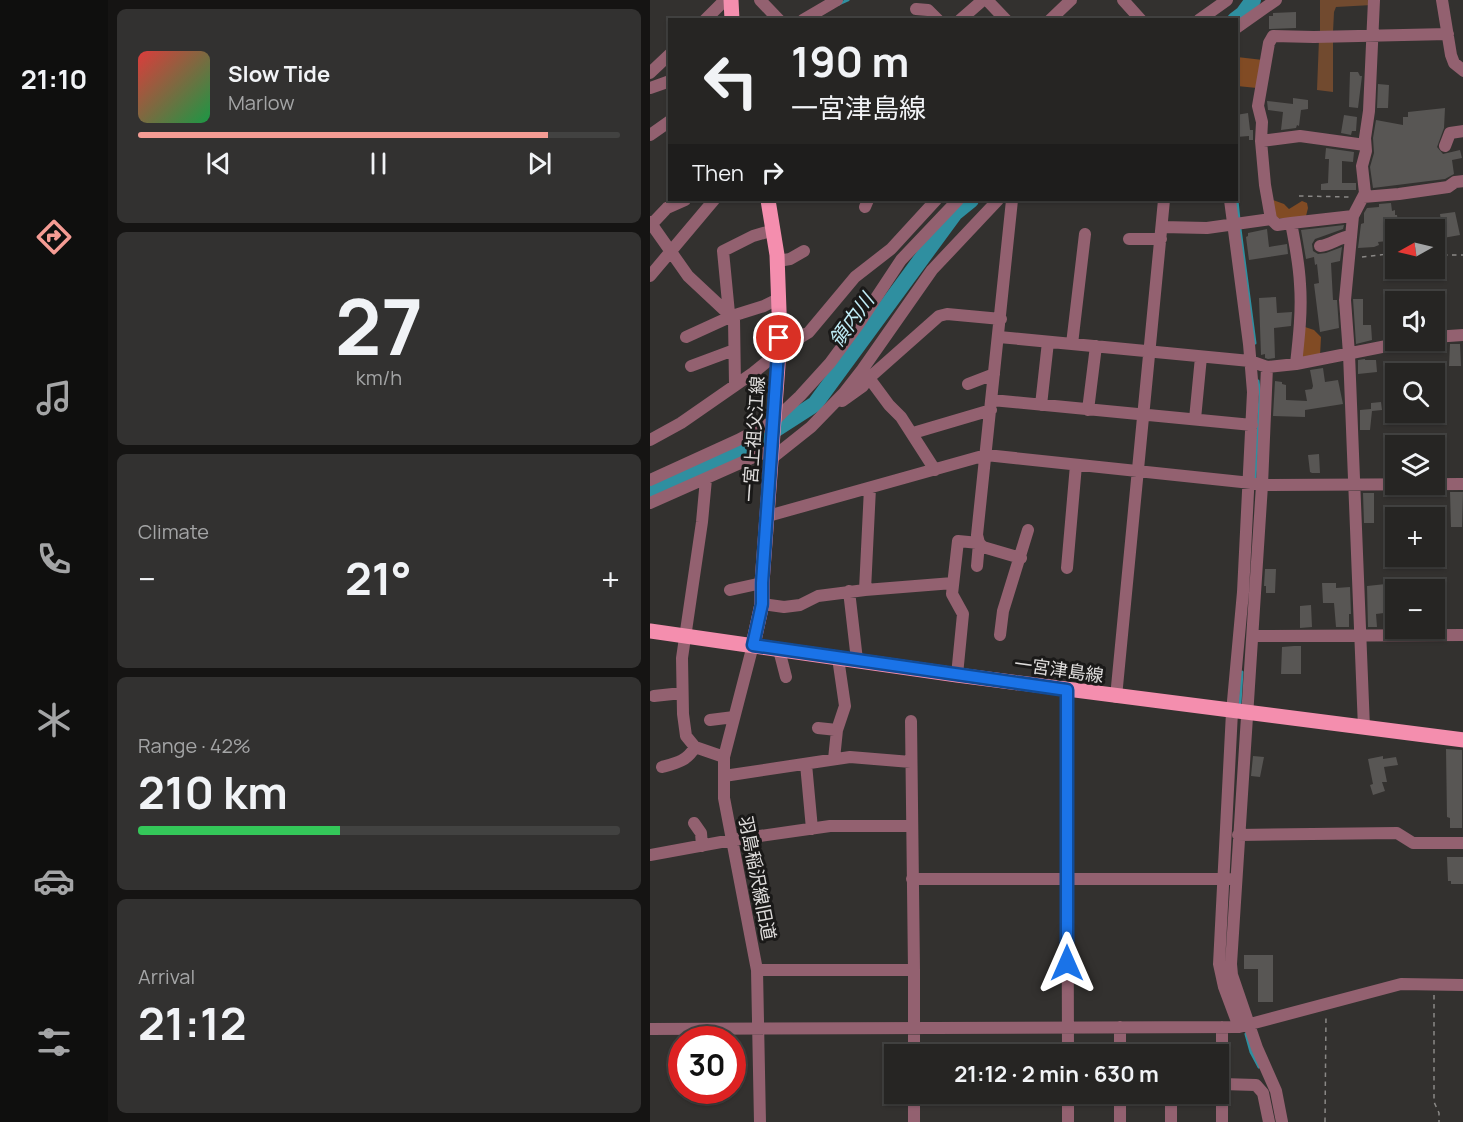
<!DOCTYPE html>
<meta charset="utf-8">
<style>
body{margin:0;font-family:Manrope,"Noto Sans JP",sans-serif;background:#323130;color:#f1f3f6;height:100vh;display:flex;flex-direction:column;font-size:22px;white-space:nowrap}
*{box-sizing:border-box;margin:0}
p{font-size:20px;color:#a4a5a6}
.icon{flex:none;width:33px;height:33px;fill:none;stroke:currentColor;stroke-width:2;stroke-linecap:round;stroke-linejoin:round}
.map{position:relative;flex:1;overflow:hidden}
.details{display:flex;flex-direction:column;gap:9px;padding:9px;background:#151413;width:542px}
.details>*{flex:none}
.hud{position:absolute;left:18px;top:18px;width:570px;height:183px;border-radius:0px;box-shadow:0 2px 4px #0004,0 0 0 2px #424241;background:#262523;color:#f1f3f6;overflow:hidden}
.needle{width:39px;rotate:262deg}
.controls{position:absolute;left:735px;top:219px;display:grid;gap:12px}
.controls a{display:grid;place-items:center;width:60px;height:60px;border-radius:0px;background:#262523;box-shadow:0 2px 4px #0004,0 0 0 2px #424241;font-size:30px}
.speed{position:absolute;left:18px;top:1026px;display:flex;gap:12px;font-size:30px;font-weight:700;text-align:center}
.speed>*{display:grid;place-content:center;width:78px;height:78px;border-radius:50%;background:#262523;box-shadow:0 2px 4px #0004,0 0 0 2px #424241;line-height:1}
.speed .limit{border:9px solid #d22;background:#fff;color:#111}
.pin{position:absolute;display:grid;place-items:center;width:51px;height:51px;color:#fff;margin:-26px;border:3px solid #fff;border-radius:50%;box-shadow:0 2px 6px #0007}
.me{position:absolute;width:66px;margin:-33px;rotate:0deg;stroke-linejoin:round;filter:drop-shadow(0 0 4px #0008)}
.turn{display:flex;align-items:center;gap:21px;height:126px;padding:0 24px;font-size:27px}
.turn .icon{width:78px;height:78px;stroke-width:2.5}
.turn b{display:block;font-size:42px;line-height:51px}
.then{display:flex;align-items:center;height:57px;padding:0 24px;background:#0003;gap:12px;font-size:22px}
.big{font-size:45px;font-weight:700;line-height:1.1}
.details .tile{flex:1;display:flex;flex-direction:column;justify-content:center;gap:9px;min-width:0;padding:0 21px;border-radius:9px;background:#323130}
.details .dial{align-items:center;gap:0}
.dial b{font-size:78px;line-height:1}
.song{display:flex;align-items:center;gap:18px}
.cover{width:72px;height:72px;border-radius:9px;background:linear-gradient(135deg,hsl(0 70% 55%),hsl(140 70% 35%))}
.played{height:6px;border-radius:3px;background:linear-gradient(90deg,#f59c94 85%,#424241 85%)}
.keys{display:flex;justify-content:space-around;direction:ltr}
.heat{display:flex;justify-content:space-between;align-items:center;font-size:33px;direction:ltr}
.charge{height:9px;border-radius:4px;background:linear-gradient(90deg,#34c759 42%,#424241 0)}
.trip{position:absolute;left:234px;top:1044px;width:345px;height:60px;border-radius:0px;background:#262523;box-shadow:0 2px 4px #0004,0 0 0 2px #424241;font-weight:700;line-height:60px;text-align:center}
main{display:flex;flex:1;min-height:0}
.menu{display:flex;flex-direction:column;width:108px;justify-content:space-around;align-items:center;background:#0f0f0e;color:#a4a5a6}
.menu .icon{width:42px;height:42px}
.menu .selected{color:#f59c94}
.menu b{font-size:27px;color:#f1f3f6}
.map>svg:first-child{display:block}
.green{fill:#714a2f}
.forest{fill:#814b24}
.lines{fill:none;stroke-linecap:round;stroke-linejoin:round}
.stream{stroke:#2f8fa0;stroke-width:3}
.river{stroke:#2f8fa0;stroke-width:16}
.building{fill:#585654}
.path{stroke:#8a8886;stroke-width:1.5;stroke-dasharray:4.5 4.5;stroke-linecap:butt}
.minor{stroke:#936170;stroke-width:12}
.major{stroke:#f48eae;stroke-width:15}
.route-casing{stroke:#114b97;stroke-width:15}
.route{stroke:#1a73e8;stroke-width:10}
.labels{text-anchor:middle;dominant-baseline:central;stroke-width:6;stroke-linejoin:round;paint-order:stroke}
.street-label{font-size:18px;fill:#e0dedd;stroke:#1a1918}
.water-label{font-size:20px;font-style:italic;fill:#c0edf7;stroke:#1a1918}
</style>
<main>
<nav class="menu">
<b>21:10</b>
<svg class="icon selected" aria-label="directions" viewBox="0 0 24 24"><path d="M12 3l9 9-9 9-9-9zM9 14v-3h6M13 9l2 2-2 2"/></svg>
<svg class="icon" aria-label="music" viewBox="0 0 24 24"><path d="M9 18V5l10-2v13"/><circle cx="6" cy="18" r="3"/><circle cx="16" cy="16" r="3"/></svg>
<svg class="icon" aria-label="phone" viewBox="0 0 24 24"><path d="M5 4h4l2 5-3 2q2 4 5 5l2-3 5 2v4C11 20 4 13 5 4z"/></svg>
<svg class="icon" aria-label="climate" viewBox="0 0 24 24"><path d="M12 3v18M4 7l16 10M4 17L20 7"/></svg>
<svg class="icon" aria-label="car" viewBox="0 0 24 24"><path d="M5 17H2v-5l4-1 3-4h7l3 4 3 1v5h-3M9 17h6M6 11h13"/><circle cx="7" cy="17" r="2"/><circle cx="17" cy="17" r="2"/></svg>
<svg class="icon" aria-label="filters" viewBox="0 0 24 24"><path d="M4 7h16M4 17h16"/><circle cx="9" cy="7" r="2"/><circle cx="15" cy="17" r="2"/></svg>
</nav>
<section class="details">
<div class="tile">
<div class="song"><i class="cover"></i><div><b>Slow Tide</b><p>Marlow</p></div></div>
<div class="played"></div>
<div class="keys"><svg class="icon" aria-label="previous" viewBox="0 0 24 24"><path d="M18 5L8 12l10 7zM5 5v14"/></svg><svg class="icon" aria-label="pause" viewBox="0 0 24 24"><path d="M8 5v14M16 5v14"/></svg><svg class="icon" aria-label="next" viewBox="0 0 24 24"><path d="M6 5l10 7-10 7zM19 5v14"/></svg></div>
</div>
<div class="tile dial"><b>27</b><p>km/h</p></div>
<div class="tile"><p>Climate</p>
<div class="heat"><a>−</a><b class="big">21°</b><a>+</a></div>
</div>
<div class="tile"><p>Range · 42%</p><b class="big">210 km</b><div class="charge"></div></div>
<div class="tile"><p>Arrival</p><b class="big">21:12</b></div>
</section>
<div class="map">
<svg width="814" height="1122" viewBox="0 0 814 1122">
<rect width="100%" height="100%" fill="#33312f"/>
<!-- green -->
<path class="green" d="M670 0H722V5L686 7 684 12 683 32 670 33Z
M669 39H683V92L667 90Z"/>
<!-- forest -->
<path class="forest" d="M587 57 613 60 607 88 587 86Z
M623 200 634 204 639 209 652 201 657 203 658 208 655 220 623 218Z
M652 326 664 330 671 337 670 356 651 361Z"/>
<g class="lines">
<!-- stream -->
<path class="stream" d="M189 4 198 0
M586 191 589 220
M590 229 605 343
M605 478 610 396 608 381
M590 703 592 672
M596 1034 601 1052 609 1067"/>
<!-- river -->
<path class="river" d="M585 20 593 14 603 0
M0 493 109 440 165 404 305 213 321 200"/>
</g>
<!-- building -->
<path class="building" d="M646 12V28L619 29V16H623V13Z
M700 72H708L710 76H712L708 108 699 107Z
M728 84 739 85 738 108H727Z
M643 98 658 100V109L651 110 649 126 647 125 646 128 631 130 633 112 618 110 617 101 643 104Z
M795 108 794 128 787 147 793 154 810 150 812 158 802 160 804 174 795 179 723 188 720 167 724 153 723 138 726 120 753 125V117H758V112Z
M598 113 600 130H603V140H599V136L586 137V115Z
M694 115 707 117 706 131H702L701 135 691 133Z
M676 148 704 152 703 162 692 161V183H706V190H671V184L678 183 679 159H675Z
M741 203 742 211 745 210V215H747L749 230H746V240L728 242 729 245 724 247 708 248 711 224 714 223V213L717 208 729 207V204Z
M805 212 810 235 793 238 790 214Z
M694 225 693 229 665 239 662 244 663 251 668 254 676 253 692 247 690 261 681 263 683 300H687L689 328 670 332 664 284 669 283 667 264 665 265 664 257 656 259 651 230Z
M617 229 619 247 637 244 638 254 599 260 596 237 598 236V233Z
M626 297 627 313 642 312 641 326 624 328 625 358 618 359 615 358V354L611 355 609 298Z
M703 299H713V325H721L722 340 706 344Z
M800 344H810L811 366H799Z
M715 359V360H726L727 372 708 374V360Z
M673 368 675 382 688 380 693 404 655 410V417L623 416 625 381 632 382V384L636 385V400L657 401 655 390 662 389 663 386 660 370Z
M731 402 732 410 722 411 720 430H710V410L721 409V403Z
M669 454 670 473H662L660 472 658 455Z
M800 492H813L812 527H801Z
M713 493H724V523H714Z
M615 569H626L625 593H616V586H614Z
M672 583H686V588L700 587 701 614H699V627H686L684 603H673Z
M736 584 738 606 734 607V613L726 614 727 627H718L717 586Z
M661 605 662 627 650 628V606Z
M644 646H651V674H631L632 647Z
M796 749 812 750V828H800V818L797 817Z
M603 756 614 757 610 777 601 776Z
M733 756V759L746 757 748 765 734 767 737 782H732L735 791 723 795 720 785 723 784 718 759Z
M797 857H813V884H801V881H798Z
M594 955H623V1002H608V969H594Z"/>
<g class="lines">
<!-- path -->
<path class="path" d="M649 196 700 197
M784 255H814
M712 257 746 253
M784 995V1102L789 1113V1122
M675 1122 676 1015"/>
<!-- minor -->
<path class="minor" d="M110 0 129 20
M337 0 356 20
M473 0 491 20
M792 0 801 55 804 63 814 71
M266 9 278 10 288 20
M55 20 75 0
M153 20 187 0
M310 20 333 0
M400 20 421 0
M549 20 577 0
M586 28 626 0
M0 73 20 54
M0 88 20 81
M0 135 20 121
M611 141 650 136 715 145
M795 146 800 133 814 131
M713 197 749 194 798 187 805 182 814 181
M580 200 599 344 603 392 593 592 582 712 569 964 574 987 589 1027
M215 207 218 200
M0 222 38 276 84 319 85 385
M641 223 703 216
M2 224 17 208 35 200
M512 227 557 228 621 219
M479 239H511
M670 246C681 245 689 237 701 236
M128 261 140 259 154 251
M0 276 64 200
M79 313 73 251 103 236 124 230
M36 337 82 316 114 306 130 298
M349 337 600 361 617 367 646 364 767 340
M784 337 814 335
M422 344 435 234
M646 364C649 337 652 310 650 284 649 263 645 243 641 223L627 225 621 219 615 185 611 141 612 122 608 106 619 43 623 36 664 37 798 34
M41 366 84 350
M617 367 612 485 581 964 582 975 607 1048 626 1091 632 1122
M219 378 239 405 251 417 285 470
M318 384 344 374
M342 400 602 425
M192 401 213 386 219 378 289 316 297 314 351 319
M391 405 398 342
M438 410 446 346
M545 419 551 357
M263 433 341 410
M0 440 31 423 103 373 136 346 159 332 205 277 241 249 286 200
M122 458 161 427 194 393 212 370 282 270 348 200
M56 479 52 522 32 658 33 714 36 736 45 747 74 757
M0 480 88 440 124 421 132 413 150 396 180 363 208 325 251 260 308 200
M0 503 122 449
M118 516 336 455 620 485 814 484
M327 566 329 543 333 547 371 558
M417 568 426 465
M80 590 112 583
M215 590 220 488
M199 591 207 660
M112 604 134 607 150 605 168 596 215 590 303 583
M350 635 353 611 378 530
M603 636 814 635
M103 645 74 757V798L107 970 110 1122
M129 650 136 677
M307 675 313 614 302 594 308 541 329 543 327 535 362 200
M417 690 418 1054
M4 696 32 693
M466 697 514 200
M60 720 84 717
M261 721 264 970V1054
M168 728 187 730
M714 728 699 354 695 300 703 216 715 193 712 166 716 151 715 138 719 111 724 0
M184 759 187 730 195 706 188 658
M156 764 162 829
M12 767C27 763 37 761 45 747
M74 776 200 757 261 762
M44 823 51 833 52 846
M588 835 747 833 763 843H814
M0 855 82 840 180 826H262
M262 879H579
M107 970H264
M572 1027V1122
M0 1029 589 1027 751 984 814 985
M470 1054V1027
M572 1084 606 1085 613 1093 619 1122
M264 1094V1122
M418 1094V1122
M521 1094V1122
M470 1122V1094"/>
<!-- major -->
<path class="major" d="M81 0 82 20
M0 631 307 675 814 740
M103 645 112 604V583L130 338 127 255 118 200"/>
</g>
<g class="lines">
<defs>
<path id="route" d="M129 338 112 583V604L103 645 417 690V963"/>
</defs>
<!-- route casing -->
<use href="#route" class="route-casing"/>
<!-- route -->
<use href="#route" class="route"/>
</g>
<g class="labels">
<!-- street labels -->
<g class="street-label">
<text transform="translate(103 439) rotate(-86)">一宮上祖父江線</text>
<text transform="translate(409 669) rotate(8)">一宮津島線</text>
<text transform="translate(108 878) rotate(79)">羽島稲沢線旧道</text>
</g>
<!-- water labels -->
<g class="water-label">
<text transform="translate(201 320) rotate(-54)">領内川</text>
</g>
</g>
</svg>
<div class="controls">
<a><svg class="needle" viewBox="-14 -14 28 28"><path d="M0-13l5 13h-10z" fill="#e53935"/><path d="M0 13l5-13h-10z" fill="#a4a5a6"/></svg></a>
<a><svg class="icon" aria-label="sound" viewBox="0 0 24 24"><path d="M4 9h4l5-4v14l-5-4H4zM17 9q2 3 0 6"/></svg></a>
<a><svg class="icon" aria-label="search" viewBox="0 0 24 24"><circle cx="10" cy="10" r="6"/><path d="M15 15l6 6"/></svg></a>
<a><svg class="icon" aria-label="layers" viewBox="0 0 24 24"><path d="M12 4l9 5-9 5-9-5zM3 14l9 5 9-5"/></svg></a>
<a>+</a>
<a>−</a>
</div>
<div class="speed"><div class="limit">30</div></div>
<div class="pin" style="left:129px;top:338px;background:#d93025"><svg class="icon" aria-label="arrive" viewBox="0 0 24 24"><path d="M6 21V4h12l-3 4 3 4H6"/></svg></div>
<svg class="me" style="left:417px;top:963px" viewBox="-20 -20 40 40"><path d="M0-17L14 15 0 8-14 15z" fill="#1a73e8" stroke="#fff" stroke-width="4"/></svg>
<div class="trip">21:12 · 2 min · 630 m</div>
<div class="hud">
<div class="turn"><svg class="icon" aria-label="left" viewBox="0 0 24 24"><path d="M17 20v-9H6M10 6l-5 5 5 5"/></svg><div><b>190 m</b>一宮津島線</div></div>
<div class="then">Then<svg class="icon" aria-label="right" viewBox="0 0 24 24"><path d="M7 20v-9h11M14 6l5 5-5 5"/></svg></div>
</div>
</div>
</main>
